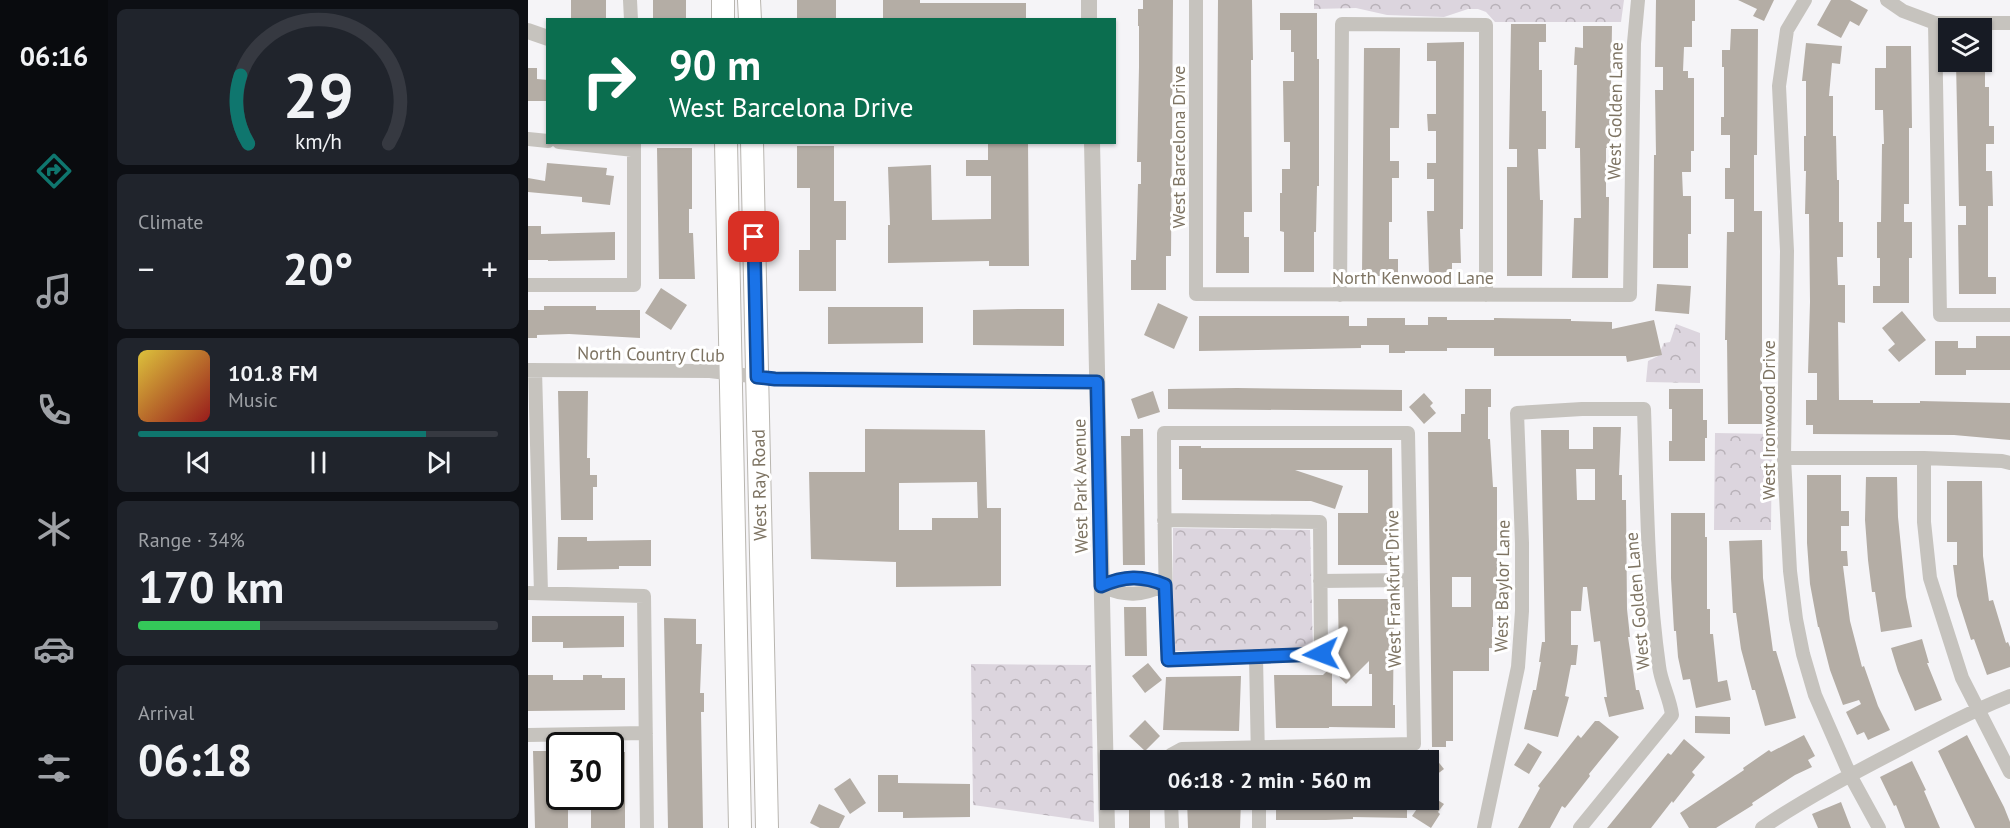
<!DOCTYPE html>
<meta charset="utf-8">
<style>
body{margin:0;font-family:"PT Sans",sans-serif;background:#20242c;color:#f1f3f6;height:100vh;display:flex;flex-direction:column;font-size:22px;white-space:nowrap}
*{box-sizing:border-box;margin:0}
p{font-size:20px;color:#9ea1a6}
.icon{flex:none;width:33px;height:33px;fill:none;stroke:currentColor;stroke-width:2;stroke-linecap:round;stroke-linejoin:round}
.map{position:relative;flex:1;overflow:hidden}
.drawer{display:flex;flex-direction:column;gap:9px;padding:9px;background:#0d0f14;width:420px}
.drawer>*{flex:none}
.guide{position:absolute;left:18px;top:18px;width:570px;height:126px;border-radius:0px;box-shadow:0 2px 4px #0004;background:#0b6e4f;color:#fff;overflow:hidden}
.buttons{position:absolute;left:1410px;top:18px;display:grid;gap:12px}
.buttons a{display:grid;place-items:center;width:54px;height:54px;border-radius:0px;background:#171b24;box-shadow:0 2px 4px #0004;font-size:30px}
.speed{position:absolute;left:18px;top:732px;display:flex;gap:12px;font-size:30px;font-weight:700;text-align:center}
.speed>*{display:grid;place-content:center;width:78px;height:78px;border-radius:50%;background:#171b24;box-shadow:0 2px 4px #0004;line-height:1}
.speed .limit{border:3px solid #111;border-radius:9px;background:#fff;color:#111}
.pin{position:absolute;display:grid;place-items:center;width:51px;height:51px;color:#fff;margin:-26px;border-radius:12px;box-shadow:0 3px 9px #0006}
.me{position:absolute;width:66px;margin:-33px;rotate:267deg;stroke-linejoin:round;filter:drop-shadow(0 0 4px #0008)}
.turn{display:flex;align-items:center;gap:21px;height:126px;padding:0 24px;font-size:27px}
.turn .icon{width:78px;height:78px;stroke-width:2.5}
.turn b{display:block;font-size:42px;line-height:51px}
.big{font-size:45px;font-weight:700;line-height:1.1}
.drawer .tile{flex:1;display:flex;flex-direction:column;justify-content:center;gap:9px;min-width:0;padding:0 21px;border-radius:9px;background:#20242c}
.drawer .dial{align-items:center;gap:0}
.dial svg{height:156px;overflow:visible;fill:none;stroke:#363941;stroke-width:7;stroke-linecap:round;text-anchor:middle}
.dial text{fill:#f1f3f6;stroke:none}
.song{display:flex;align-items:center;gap:18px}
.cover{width:72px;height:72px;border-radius:9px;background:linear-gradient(135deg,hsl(50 70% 55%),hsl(0 70% 35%))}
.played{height:6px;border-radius:3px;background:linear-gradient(90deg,#0f766e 80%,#363941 80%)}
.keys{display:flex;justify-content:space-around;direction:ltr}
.heat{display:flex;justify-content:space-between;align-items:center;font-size:33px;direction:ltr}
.charge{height:9px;border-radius:4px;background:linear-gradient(90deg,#34c759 34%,#363941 0)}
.trip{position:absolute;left:572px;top:750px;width:339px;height:60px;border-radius:0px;background:#171b24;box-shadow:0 2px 4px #0004;font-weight:700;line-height:60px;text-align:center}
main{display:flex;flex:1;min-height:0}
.tabs{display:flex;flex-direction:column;width:108px;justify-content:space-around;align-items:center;background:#090b0e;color:#9ea1a6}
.tabs .icon{width:42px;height:42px}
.tabs .selected{color:#0f766e}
.tabs b{font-size:27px;color:#f1f3f6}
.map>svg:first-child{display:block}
.park{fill:url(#park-crowns)}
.building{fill:#b4ada5;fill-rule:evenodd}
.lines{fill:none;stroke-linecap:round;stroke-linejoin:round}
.primary-casing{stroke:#b9b6b0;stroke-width:24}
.minor{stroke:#c6c3be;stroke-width:14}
.tertiary{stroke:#c6c3be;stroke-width:16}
.primary{stroke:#fff;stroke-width:22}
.route-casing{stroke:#114b97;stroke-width:15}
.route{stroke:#1a73e8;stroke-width:10}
.labels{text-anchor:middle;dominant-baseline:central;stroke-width:6;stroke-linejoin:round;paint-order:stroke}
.street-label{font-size:18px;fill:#7e7463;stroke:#fff}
</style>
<main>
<nav class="tabs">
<b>06:16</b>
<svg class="icon selected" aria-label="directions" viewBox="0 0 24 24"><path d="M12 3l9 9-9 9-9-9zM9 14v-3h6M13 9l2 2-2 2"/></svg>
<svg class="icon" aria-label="music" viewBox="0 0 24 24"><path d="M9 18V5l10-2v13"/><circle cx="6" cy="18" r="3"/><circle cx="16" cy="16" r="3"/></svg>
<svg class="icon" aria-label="phone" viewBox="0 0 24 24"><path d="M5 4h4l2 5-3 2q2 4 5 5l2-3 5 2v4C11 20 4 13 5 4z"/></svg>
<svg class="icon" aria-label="climate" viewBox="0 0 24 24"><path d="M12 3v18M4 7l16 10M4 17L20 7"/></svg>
<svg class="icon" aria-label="car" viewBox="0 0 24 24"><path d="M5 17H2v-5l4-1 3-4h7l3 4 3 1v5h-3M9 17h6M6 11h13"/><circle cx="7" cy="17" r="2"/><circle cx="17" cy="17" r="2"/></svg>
<svg class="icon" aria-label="filters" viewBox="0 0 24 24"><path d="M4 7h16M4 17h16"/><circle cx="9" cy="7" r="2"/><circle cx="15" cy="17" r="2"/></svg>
</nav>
<section class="drawer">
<div class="tile dial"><svg viewBox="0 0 100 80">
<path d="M14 69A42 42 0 1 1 86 69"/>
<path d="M14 69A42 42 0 0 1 10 34" stroke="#0f766e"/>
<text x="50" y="56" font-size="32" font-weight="700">29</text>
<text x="50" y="72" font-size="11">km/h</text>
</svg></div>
<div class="tile"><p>Climate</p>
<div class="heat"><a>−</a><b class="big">20°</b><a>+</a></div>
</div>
<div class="tile">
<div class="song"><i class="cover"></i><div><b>101.8 FM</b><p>Music</p></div></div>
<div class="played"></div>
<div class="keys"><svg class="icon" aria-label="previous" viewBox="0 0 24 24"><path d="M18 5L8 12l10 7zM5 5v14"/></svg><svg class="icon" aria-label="pause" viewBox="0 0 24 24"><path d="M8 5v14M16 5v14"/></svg><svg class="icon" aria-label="next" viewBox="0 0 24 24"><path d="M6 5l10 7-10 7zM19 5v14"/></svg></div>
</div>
<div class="tile"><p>Range · 34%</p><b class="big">170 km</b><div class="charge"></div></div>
<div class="tile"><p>Arrival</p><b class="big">06:18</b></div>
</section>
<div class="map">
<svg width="1482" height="828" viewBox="0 0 1482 828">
<defs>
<pattern id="park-crowns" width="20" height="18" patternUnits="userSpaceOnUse" patternTransform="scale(1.5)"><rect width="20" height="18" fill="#dcd5de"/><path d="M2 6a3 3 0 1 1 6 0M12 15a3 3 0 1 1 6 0" fill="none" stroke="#b8b1b8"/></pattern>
</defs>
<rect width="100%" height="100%" fill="#f5f4f7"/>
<!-- park -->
<path class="park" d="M786 0H1096L1093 22H967L958 12 950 9H940L916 17 859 15 828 8 786 9Z
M1148 324 1172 333V383L1118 382 1120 361 1130 356 1136 343 1142 342Z
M1187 433 1244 434 1243 530H1186Z
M645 528 782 530 785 649 645 651Z
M443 664 563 665 566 822 445 805Z"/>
<!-- building -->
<path class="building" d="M43 0H78V20H43Z
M125 0H158V20H125Z
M269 0H308V20H269Z
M355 0H392V3H498V20H355Z
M615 0H645L643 256H638V290H603V260H608L610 184H613V162H609L611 67V26H610V9H615Z
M690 0H724L725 60H723L724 212H716V237H721V273H688Z
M1128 0H1167V21H1164V47H1156L1155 71H1160V78H1166V151H1163V172H1154L1155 196H1163V234H1160V268H1125L1126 155H1128L1127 90H1135V67H1127Z
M1210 0H1246L1236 21 1225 16 1229 9Z
M1303 0H1322L1340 10 1331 26 1322 21 1313 38 1289 25Z
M752 13H789V59H791V186H789L788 232H786V272H756V232L752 231V193H754V169H762V142H756L755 81H766V52H763V30H752Z
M983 24H1018V42H1011V70H1014V111H1018V149H1010L1012 200H1015L1014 276H979V167H989V149H981Z
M1055 26H1084L1082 148H1078V197H1081L1080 278H1044L1046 218H1053L1052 148H1047L1049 65H1046L1047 47 1055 48Z
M1203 29H1230L1229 155H1226V211H1234V424H1200L1199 340H1197L1199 232H1206V199H1197V168H1202V135H1193V117H1196V67H1194V50H1202Z
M1454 41H1464V59H1454Z
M936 42 935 229H932L933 263H924V272L901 273 899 211H906V179H899V163H908V131H900L899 114H908V61H899V43Z
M1278 43 1314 46 1312 64 1304 63 1301 96H1305V136H1308L1309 180H1311V222H1315V257H1309L1310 285H1317V323L1310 322 1311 400H1345V403H1392V401L1482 403V440L1426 435 1285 434V425H1278V400H1289V373H1280L1282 302 1281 214H1277L1278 171H1276V136H1278V81H1274Z
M1358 46H1383L1384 128H1381V204H1376V222H1384V258H1381V303H1345V286H1352V258H1349V222H1353L1354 144H1356L1355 110H1347V68H1358Z
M836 48H872L871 128H862V161H871V178H864V222H861V259H870V276H834Z
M1428 62H1457V87H1461V126H1466V144H1458V171H1464L1465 206H1460V277H1468V294H1431L1430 225H1438V206H1431Z
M0 68H9V79L20 80V101H0Z
M460 142H500L501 266H461V261L360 263V225H362L360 167 403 165 404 220 463 219V176H438V160H460Z
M269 146H306V201H318V240H308V291H271V250H282V188H269Z
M129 148H164V209H161V233H165L167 279H131Z
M19 163 79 168 78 175 86 176 82 205 54 202V197L0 192V178L17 181Z
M0 226H13V234L87 232V260L20 261V260H0Z
M1129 284 1163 286 1161 314 1127 311Z
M133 288 159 305 143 330 117 313Z
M630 303 660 317 646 349 616 335Z
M16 306H68V310H112V338L41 334 9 335V338H0V310H16Z
M300 307H395V343L300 344Z
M494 309H536V346L445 345V310Z
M1374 311 1398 340 1371 362 1360 350 1367 344 1354 328Z
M671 316H821V326H839V318H877V325H900V317H919V320H966V318L1043 319V321L1084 322V329L1126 320 1134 355 1099 362 1098 356H966V348H919V351H877V353H861V345H833V348L671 351Z
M1448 336H1482V370H1438V375H1407V341H1430V348H1448Z
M709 388 874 390V411L640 409V389Z
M937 389H963V407H960V439H962L965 487H969V601H965V627H964V648H961V671H925V741H918V747H904L900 432H933V414H937ZM924 577H943V607H924Z
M1141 389H1175V420H1179V438H1177V461H1141V441H1144V409H1141Z
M30 391H60L59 458H62V475H69V487H65V520H33Z
M625 391 632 412 610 419 603 399Z
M896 393 905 403 902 406 908 413 896 424 881 407Z
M1065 427H1093L1091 475H1094V500H1098L1099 609 1102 637H1100L1108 690H1111L1116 709 1081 717 1076 697H1079L1072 641 1066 642 1059 587H1055L1053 611H1043V645H1050L1048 665H1043L1037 696 1041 697 1030 737 996 729 1005 690H1008L1013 662H1011L1014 642H1017L1013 430H1041V449H1065ZM1048 469H1067V500H1049Z
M337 429 457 430 459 508H473V586L368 587V562L283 559 281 472H337ZM449 482 450 518H404V530H371V483Z
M602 429H615L617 565H595L593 436H602Z
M651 446H673V448H864L865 565H810V513H840V470H767L815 486 807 509 783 501 654 500V469H651Z
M1279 475H1313V511H1321V526H1313V551H1319L1320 566H1315L1322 621 1334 667 1336 666 1350 706 1362 730 1340 740 1336 732 1329 735 1318 712 1333 704 1331 700 1315 705 1302 670 1291 627H1290L1282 584 1279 543Z
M1338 477H1369L1370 517 1378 597 1384 627 1353 632 1347 592H1344L1340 560 1337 520Z
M1419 481H1454L1455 556 1461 601 1465 600 1478 643 1480 642 1482 647V667L1459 675 1446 639 1443 640 1429 596 1425 565H1429V542H1419Z
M1143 513H1177V537H1179V609H1182V634H1185L1190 682 1199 680 1203 700 1168 708 1162 679 1155 680 1150 657 1148 631H1146L1143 578Z
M30 537H59V541L123 540V566H91V569L29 570Z
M1234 540 1235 578 1245 651H1248L1268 718 1237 726 1227 690H1224L1213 649 1208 613H1205L1201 541Z
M810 599H866L865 705H867V728L801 727V728H748L746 675H795L811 659ZM841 661V674H844V706H804V669L818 684Z
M596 607H618L619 656H597Z
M4 616H96V647L35 648V642H4Z
M136 618 168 619V644H174L172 693H176V712H173L175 828H140Z
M1394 639 1401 663H1399L1414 700 1387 711 1370 671 1363 648Z
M620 663 634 680 617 693 604 676Z
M0 675H25V680H55V675H74V678H97V710L0 711Z
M713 676 711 731 635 730 638 677Z
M1167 716 1202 717V734L1167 733Z
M617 720 632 736 617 751 601 736Z
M1067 721H1071L1091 737 1061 774 1062 776 1037 808 1034 806 1022 828H990L1012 788 1010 786 1050 735 1053 738Z
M1276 735 1287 756 1280 760 1284 767 1267 775 1224 803 1225 805 1188 828H1161L1152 813 1216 770 1215 768 1241 750 1243 752Z
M1439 735 1476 807 1482 822V828H1447L1410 751Z
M1156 739 1177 757 1164 772 1167 775 1145 803 1144 801 1123 828H1079L1140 753 1143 755Z
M1000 743 1014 752 1001 774 986 765Z
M900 749 916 769 900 781Z
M5 751H32V801H40V828H7Z
M82 752H97V828H63V800H82Z
M1384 761 1398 790 1396 791 1412 828H1377L1368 805 1366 806 1352 777Z
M350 775H370V783L442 784V817L375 818V812H350Z
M322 778 338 803 322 814 306 789Z
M900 794 916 804 910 812 912 814 903 828 884 816 895 800H900Z
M601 800H622V828H601Z
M659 800H713L712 828H660Z
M748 800H879V818L825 817V819L798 820H748Z
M1313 802 1323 828H1290L1284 814Z
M291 804 317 816 311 828H292L282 823Z"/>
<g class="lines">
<defs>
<path id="primary" d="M195 0V20
M221 0 222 20
M198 142 212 828
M224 142 239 828"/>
</defs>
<!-- primary casing -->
<use href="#primary" class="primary-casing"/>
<!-- minor -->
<path class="minor" d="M102 0 103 20
M668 0V294L1102 295 1106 43 1110 0
M1277 0 1259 30 1251 86 1259 251 1256 458 1262 571 1268 619 1275 654 1287 695 1322 775 1351 828
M1359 0 1375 11 1407 23H1482
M1407 23 1412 315H1482
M0 139 20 141
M31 142 106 150
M0 285H106V142
M812 295 814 24 958 25V295
M0 370 182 371 247 379 569 382
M7 370 13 593
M1256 458H1396L1474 461 1482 463
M1396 458V522L1402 578 1434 678 1482 772
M636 520 792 522 793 654 640 660C637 584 636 508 636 433H880L886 744 654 749 643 755V760
M792 581 883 580
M573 586C597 597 614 596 637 585
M573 586C596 576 614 575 637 585
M0 593 116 596 119 828
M728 656 730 760
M0 735 118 733
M643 800 644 828
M731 800V828
M956 828 990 667 994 611V543L989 413 1054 409H1116C1119 495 1119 581 1131 666 1133 683 1142 698 1144 715L1052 828
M1234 828C1278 798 1326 773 1374 748 1410 729 1444 711 1482 696"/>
<!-- tertiary -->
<path class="tertiary" d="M561 0V20
M0 31 20 38
M564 142 579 828"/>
<!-- primary -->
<use href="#primary" class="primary"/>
</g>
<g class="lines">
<defs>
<path id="route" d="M226 237 229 377 247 379 569 382 573 586C596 576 614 575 637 585L640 660 793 654"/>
</defs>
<!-- route casing -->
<use href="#route" class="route-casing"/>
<!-- route -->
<use href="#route" class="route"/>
</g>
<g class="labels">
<!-- street labels -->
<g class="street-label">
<text transform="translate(1087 111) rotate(-89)">West Golden Lane</text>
<text transform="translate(650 147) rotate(-90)">West Barcelona Drive</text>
<text x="885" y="277">North Kenwood Lane</text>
<text transform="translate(123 354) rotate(1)">North Country Club</text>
<text transform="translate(1240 420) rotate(-90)">West Ironwood Drive</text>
<text transform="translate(231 485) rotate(-91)">West Ray Road</text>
<text transform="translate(552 486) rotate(-91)">West Park Avenue</text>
<text transform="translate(974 586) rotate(-89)">West Baylor Lane</text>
<text transform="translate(865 589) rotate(-91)">West Frankfurt Drive</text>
<text transform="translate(1109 601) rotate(-95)">West Golden Lane</text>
</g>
</g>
</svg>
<div class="buttons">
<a><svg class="icon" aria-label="layers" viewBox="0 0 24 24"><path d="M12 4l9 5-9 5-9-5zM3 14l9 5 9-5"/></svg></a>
</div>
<div class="speed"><div class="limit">30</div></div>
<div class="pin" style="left:226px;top:237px;background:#d93025"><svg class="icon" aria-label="arrive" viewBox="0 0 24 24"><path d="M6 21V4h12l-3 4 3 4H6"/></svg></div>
<svg class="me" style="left:793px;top:654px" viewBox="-20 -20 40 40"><path d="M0-17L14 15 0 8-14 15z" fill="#1a73e8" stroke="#fff" stroke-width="4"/></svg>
<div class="trip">06:18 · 2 min · 560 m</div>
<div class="guide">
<div class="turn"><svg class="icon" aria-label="right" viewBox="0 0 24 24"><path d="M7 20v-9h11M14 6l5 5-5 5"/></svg><div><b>90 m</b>West Barcelona Drive</div></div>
</div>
</div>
</main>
